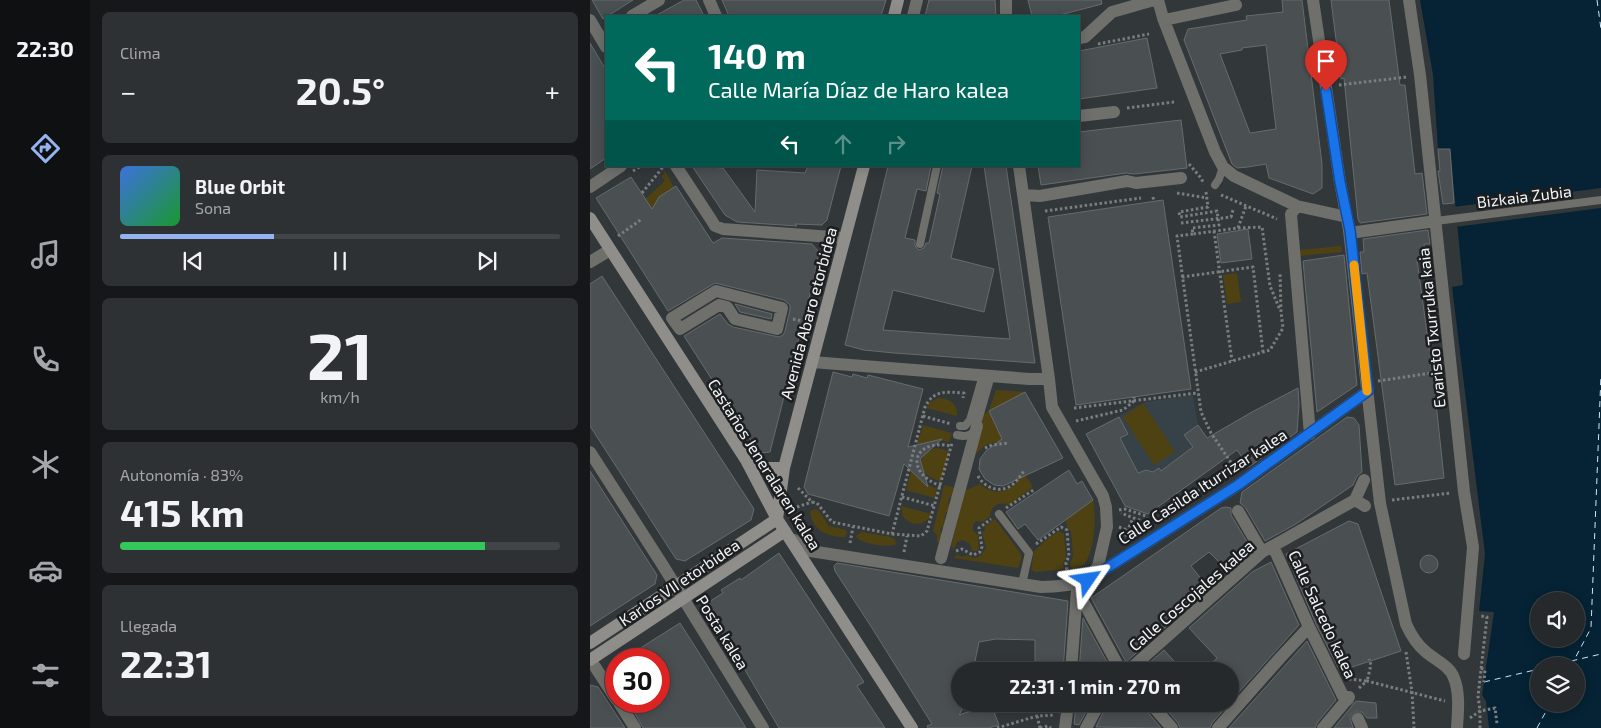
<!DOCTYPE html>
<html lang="es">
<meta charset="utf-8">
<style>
body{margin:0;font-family:"Exo 2",sans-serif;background:#2e3134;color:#f1f3f6;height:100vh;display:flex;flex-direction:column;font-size:19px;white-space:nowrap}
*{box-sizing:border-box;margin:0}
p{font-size:16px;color:#a4a6a9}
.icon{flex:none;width:28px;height:28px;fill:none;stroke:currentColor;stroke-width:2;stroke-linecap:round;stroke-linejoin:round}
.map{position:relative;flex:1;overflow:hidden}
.side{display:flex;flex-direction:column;gap:12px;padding:12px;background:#151718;width:500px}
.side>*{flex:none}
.hud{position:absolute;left:15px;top:15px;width:475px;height:152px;border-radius:0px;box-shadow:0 2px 12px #0003,0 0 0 1px #424548;background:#00695c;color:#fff;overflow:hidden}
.controls{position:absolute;left:940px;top:592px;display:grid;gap:10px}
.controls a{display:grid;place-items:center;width:55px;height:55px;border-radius:50%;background:#26292c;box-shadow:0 2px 12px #0003,0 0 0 1px #424548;font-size:25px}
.speed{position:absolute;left:15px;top:648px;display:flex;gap:10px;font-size:25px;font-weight:700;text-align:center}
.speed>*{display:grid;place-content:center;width:65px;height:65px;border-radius:50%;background:#26292c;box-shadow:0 2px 12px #0003,0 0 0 1px #424548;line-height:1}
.speed .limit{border:8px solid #d22;background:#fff;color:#111}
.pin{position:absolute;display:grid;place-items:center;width:42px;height:42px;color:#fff;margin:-51px -21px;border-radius:50% 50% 50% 0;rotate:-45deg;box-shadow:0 0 5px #0007}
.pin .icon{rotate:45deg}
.me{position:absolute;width:55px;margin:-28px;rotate:58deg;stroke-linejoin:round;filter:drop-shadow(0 0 4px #0008)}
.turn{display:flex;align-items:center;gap:18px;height:105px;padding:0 20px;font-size:22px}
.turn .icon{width:65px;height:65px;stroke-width:2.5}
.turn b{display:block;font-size:35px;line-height:42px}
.lanes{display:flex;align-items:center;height:48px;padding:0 20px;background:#0003;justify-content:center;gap:25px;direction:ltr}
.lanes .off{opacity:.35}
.big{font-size:38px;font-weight:700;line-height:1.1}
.side .card{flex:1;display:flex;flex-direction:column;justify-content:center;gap:8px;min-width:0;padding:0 18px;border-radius:8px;background:#2e3134}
.side .dial{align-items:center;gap:0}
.dial b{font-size:65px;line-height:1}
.song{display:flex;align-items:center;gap:15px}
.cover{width:60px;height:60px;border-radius:8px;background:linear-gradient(135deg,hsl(220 70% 55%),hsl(130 70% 35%))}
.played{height:5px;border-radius:2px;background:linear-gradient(90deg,#95b2f1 35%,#424548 35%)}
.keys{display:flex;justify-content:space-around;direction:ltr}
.heat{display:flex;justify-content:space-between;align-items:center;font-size:28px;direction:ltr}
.charge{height:8px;border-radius:4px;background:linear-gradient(90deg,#34c759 83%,#424548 0)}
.trip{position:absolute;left:361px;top:662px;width:288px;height:50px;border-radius:25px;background:#26292c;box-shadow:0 2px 12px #0003,0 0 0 1px #424548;font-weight:700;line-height:50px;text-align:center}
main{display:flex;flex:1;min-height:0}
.tab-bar{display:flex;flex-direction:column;width:90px;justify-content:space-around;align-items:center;background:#0f1012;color:#a4a6a9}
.tab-bar .icon{width:35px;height:35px}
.tab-bar .selected{color:#95b2f1}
.tab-bar b{font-size:22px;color:#f1f3f6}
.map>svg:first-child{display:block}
.built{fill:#374148}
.green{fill:#4e4212}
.water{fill:#052334;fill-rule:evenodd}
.pier{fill:#32373a}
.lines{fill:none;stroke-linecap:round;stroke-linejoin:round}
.ferry{stroke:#c9e8fd;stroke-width:1;stroke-dasharray:6 5;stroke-linecap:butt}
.building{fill:#4a4f52;stroke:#666b6e;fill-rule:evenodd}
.street-tunnel{stroke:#4f5456;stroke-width:12;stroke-dasharray:12 6;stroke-linecap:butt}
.path{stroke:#7a7e81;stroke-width:3;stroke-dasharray:2.5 2.5;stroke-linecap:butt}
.lane{stroke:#6f6f6c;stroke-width:8}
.street{stroke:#6f6f6c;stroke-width:12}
.secondary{stroke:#8f8e8a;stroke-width:12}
.route-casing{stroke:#114b97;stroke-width:12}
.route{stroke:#1a73e8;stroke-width:9}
.slow{stroke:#f59e0b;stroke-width:9}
.labels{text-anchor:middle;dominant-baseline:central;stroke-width:5;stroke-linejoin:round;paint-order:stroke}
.street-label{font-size:16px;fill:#f2f5f7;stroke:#1c1e1f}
</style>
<main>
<nav class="tab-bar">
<b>22:30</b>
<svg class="icon selected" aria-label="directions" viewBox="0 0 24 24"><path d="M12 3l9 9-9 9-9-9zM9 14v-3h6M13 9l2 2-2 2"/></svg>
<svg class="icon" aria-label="music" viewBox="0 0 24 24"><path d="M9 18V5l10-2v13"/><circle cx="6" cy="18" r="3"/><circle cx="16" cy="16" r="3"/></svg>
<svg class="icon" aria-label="phone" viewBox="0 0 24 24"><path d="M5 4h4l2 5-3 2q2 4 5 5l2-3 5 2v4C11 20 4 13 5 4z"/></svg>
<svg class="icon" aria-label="climate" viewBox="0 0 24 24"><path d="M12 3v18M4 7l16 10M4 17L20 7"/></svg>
<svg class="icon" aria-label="car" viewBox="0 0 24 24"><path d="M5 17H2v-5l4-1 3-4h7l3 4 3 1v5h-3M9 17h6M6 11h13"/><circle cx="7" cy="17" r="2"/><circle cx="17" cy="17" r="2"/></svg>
<svg class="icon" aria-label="filters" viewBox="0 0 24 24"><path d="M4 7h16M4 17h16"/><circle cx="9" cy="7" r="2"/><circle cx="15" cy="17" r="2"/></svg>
</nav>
<section class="side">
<div class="card"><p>Clima</p>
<div class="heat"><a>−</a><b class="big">20.5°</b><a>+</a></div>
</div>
<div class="card">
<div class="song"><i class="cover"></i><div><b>Blue Orbit</b><p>Sona</p></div></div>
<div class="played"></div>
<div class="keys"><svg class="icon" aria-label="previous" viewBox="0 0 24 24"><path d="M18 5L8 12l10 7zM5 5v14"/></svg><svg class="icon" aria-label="pause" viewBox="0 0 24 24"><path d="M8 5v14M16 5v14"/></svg><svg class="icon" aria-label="next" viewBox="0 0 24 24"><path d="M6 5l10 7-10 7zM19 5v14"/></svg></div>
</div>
<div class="card dial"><b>21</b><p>km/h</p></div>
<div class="card"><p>Autonomía · 83%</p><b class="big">415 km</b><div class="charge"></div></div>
<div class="card"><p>Llegada</p><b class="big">22:31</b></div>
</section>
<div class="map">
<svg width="1011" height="728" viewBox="0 0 1011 728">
<rect width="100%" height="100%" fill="#32373a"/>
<!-- built -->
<path class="built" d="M603 395 608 425 633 460 558 514 535 506 496 434 555 402Z"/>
<!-- green -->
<path class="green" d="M75 171 84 187 68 199 61 209 55 199 75 181 72 177Z
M751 246 752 252 710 256V250Z
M647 273 651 302 637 304 633 275Z
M406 390 435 392 399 411 405 425 416 440 395 445 387 453 384 451 394 414 399 411Z
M348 398C360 398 368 404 367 416L336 408 339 403Z
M553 403 585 452 564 465 533 417Z
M333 425 362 433 359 442C346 439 338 442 326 448Z
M347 448 359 451 351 482C348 480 343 479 340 477 324 467 331 452 347 448Z
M322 467 334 483 347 489 345 498 316 490Z
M435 474 443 487 419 505C409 502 404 504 400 513L401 515 393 522 386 521 383 524V531L388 535 389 550 386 551H382L380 544 373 540 367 542 364 549 361 546 374 491 390 484C409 500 422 488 435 474Z
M354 485 366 488 363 498 359 497 358 504 361 505 360 512H356L354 519 357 520 355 528 351 527 350 532 353 533 350 543 347 542V535L343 531Z
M503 500C507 517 504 550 495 564L482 569 480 564 483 556 481 531 477 527 476 520Z
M311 506 342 514C335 526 323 527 313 517Z
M226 509 229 511 239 526 256 530 257 532 255 537C237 537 223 531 220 512L222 510Z
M405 519 431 554V561L428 568 364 558 367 554 372 557 377 555C385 561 393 556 396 547L392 533 395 530V526Z
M469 531 474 534 476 557 473 564 474 569 446 572 441 570 444 551 453 543V542Z
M272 532 301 537 305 540 306 544C299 548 272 544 266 537L267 535Z"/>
<!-- water -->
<path class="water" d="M830 0H1011V728H899L896 701 892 695 904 612 889 611 895 554 862 287 873 285 860 149H848L843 75ZM949 601H986V639H949ZM949 666H986V704H949Z"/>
<!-- pier -->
<path class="pier" d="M1011 188V208L865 227 863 207Z"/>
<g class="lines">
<!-- ferry -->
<path class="ferry" d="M1007 0 1011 29
M960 666 1011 654
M981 666 1001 628 1011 375
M894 682 949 669
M947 728 960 704"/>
</g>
<!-- building -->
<path class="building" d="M2 0H43L13 19Z
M94 0H106L114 16H65Z
M132 0H296L291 16H139Z
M339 0H405L406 16H335Z
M438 0H511L512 4 466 16H442Z
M692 0H712L732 164V188L723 194 679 178 676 164 658 167 647 168 642 164 594 40 598 29 657 20 656 16 693 12ZM676 45 686 129 660 133 630 54 652 50V48Z
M741 0H799L810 85H815L825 174 832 173 837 214 770 223 768 219 754 78 751 79Z
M557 38 567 88 489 99V51Z
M0 43 16 70V158L0 169Z
M591 120 597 168 544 174 536 173 451 185 448 166H489V132Z
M848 149H860L864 203 853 204 848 171H850Z
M102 166 133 168 165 212 167 170 215 173 218 166H251L237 220 232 225 205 224 207 226 147 222 135 215Z
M298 166H341L336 191 327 189 315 238 325 240V246L329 250 334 248 336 243H339L350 194 347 193 353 166H382L361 258 404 269 394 312 303 290 293 330 420 339 394 166H416L445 363 304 353 274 350 255 345Z
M41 177 62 209 69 197 86 186 123 243 132 238 222 244 229 252 222 286 180 452 169 453 94 336 130 314 138 324 143 327 189 337 193 335 195 331 200 310V305L194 300 125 283 78 311 6 198Z
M573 200 601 389 486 405 458 217Z
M658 229 662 259 631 263 627 234Z
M838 230 840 244H834L836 259 827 260 844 384 854 478 805 485 777 273 772 274 770 252H774L773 239Z
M754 255 767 385 727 412 713 261Z
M12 276 164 509 161 520 95 561 86 559 0 426V284Z
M145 304 182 314 181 319 150 312Z
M243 372 262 377 263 374 277 378 278 375 333 389 318 447 352 439 330 459 338 487 314 464 299 516 218 494 214 487Z
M708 388 709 405 707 432 659 467 647 450 558 514 535 506 496 434 529 417 538 434 530 438 548 473 556 470 563 472 569 468 571 471 603 447 594 435 608 425 617 438 662 412Z
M435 392 473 458 413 486 404 485 395 479 389 469 390 459 396 451 412 439 399 411Z
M757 417 764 418 769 425 772 472 767 476 763 485 706 524 675 541 655 507 650 503 652 492Z
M479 470 487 484 492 481 503 500 448 540 435 524 428 529 416 512Z
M0 471 67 575 65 584 0 626Z
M636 507 641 508V515L662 550 638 571 619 552 601 566 619 589 536 662 501 598 631 508Z
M759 521 768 524 811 651 750 671 726 624 696 554Z
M189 553 274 682 267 686 295 728H189L145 653 114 605 133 593 131 590 150 578 151 580Z
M830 564a9 9 0 1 1 18 0a9 9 0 1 1-18 0Z
M681 562 709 625 640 702V671H613L627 658 599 628 662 572Z
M247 563 478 601 473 671H445V640L406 639 389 642 383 671H370V704H375L369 715 401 704 409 725 399 728H338L337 726 342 724 282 628 245 571 244 566Z
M493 618 522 671H489Z
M90 623 118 667 156 728H53L38 701H69V659H33Z
M717 641 746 700 727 723 725 728H639Z
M574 650 593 671H550Z
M0 685 8 687 35 728H0Z
M766 701 786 703 787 718H777L772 712 765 711 760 718 763 728H744Z
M486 704H500L489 725 484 724Z
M517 704H553L555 709 571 728 506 727Z
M572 704H639L622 723 620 728H590L588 723Z"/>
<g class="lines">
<!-- street-tunnel -->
<path class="street-tunnel" d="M753 696 768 719"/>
<!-- path -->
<path class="path" d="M508 44 559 34
M749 85 817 77
M537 108 584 102
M599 164 611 178 614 184
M43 171 51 166
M616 192 618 207 589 212 590 217 627 211 629 225 602 228 603 234 648 228 656 206
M52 193 73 167
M587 193 617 198
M631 195 687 219
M563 197 564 202
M455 211 551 198
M591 223 641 217 643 210
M648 228 672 227 680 286 690 310
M624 231 642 361
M603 234 587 236 611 412 621 433 646 470
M28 236 52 219
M592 277 663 267 673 352
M203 319 217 322
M605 372 680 350 693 328 691 312 690 273
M788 381 848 372
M484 408 607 393
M333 416 361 424
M486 421 533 410 544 401V397
M395 448 402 445 418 443
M388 476C395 489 412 494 423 484 428 480 431 475 434 471
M351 486C313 472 323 438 361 446
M208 488 222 502 227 503 242 522 302 534 335 407C344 389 357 392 374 393L373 398
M312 497 345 506
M596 500 630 474
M802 500 861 493
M207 507 222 502
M416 508 445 489
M529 510 535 509 556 516 557 519 554 522 531 513
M529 527 537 530 550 531
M302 534 331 536 337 531 362 443
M533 541 543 518
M260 543 263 527
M446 544 471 527 477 530 479 556 476 563 477 572
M366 551 372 549 383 555 390 552 392 547 389 528 401 519
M314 552 317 536
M816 652 822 692 824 728
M891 668 895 670 894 682
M759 679 777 681 781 665 779 659
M769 688 777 681 855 701
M447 716 450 728
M880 718 890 711 888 696 897 617 891 616
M407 728 447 716 465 715
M450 728 458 726 461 728
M890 728V711L905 708 907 724"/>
<!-- lane -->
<path class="lane" d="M625 185 629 179 633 167
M846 221 1011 200
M330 244 347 166
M370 426H375L380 420 393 375
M367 435C375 437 379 436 385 431L401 376
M409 514 439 553 432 584"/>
<!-- street -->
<path class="street" d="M119 0 126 16
M416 0V16
M568 0 573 18 625 152 633 167 644 176 707 206 757 217
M723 0 750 182 759 230 790 503 816 624C821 635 826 644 836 652 845 660 860 666 864 678 870 693 868 712 867 728
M819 0 830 75 874 492 883 547 874 654
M42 16 69 0
M323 16 327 0
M573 18 579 19 646 5
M0 20 16 47
M489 38 495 37 522 12 564 0
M489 116 524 112
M86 166 122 221 125 226 133 229 255 238
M429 166 459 379 462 407 513 496 516 507 517 527 508 566 501 576
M0 187 31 166
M433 195 450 196 537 181 546 183 591 178
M707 206 701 214 703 238 720 434
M759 230 767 232 846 221
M0 262 20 250
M126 291 192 308 187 329 145 319 137 307 129 305 90 329 82 318Z
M222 362 439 379H459
M0 452 72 564 173 728
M765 500 774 480
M648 511 672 552
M204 540 214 550 451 587C468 587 483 585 498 580L648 485 778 391
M683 546 719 627 753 696
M351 558 387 426
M487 590 531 671
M0 659 26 699
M481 671 487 590
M538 671 672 552 765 500 775 506
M28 701 45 728
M561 704 582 728
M768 719 772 728
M475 728 478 704
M496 728 509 704
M628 728 690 658 719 627
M733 728 759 697"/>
<!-- secondary -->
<path class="secondary" d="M304 16 308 0
M0 218 156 460 187 519 322 728
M157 461 167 468H194
M187 519 194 468 274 166
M0 643 187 519
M0 660 195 531"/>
</g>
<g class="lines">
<defs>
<path id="route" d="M498 580 648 485 778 391 760 230 750 182 736 91"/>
</defs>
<!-- route casing -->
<use href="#route" class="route-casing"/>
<!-- route -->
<use href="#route" class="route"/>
<!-- slow -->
<path class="slow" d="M764 265 777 391"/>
</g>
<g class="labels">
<!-- street labels -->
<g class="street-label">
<text transform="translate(934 196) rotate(-7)">Bizkaia Zubia</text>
<text transform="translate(218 313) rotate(-75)">Avenida Abaro etorbidea</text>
<text transform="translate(841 328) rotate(-96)">Evaristo Txurruka kaia</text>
<text transform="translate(175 464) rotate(58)">Castaños Jeneralaren kalea</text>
<text transform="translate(612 486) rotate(-33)">Calle Casilda Iturrizar kalea</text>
<text transform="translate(89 582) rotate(-34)">Karlos VII etorbidea</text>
<text transform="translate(601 595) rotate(-41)">Calle Coscojales kalea</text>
<text transform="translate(733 614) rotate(65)">Calle Salcedo kalea</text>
<text transform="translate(133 632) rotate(58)">Posta kalea</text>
</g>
</g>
</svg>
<div class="controls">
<a><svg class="icon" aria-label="sound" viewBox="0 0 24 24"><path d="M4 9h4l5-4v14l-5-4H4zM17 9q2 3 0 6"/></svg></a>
<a><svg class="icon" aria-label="layers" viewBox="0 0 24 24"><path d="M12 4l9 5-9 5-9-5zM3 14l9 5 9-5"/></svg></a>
</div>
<div class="speed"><div class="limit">30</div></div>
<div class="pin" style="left:736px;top:91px;background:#d93025"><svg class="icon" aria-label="arrive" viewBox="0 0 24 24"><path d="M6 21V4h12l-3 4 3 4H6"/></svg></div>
<svg class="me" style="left:498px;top:580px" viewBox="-20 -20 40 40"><path d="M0-17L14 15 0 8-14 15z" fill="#1a73e8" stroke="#fff" stroke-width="4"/></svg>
<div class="trip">22:31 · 1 min · 270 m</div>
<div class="hud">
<div class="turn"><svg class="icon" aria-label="left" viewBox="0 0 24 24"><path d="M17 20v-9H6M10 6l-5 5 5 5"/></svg><div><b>140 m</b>Calle María Díaz de Haro kalea</div></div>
<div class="lanes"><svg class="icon" aria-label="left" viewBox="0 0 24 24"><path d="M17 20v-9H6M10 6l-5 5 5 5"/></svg><svg class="icon off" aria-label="ahead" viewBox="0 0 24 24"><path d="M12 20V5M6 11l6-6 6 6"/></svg><svg class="icon off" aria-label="right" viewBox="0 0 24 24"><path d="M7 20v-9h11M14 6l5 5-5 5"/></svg></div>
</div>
</div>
</main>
